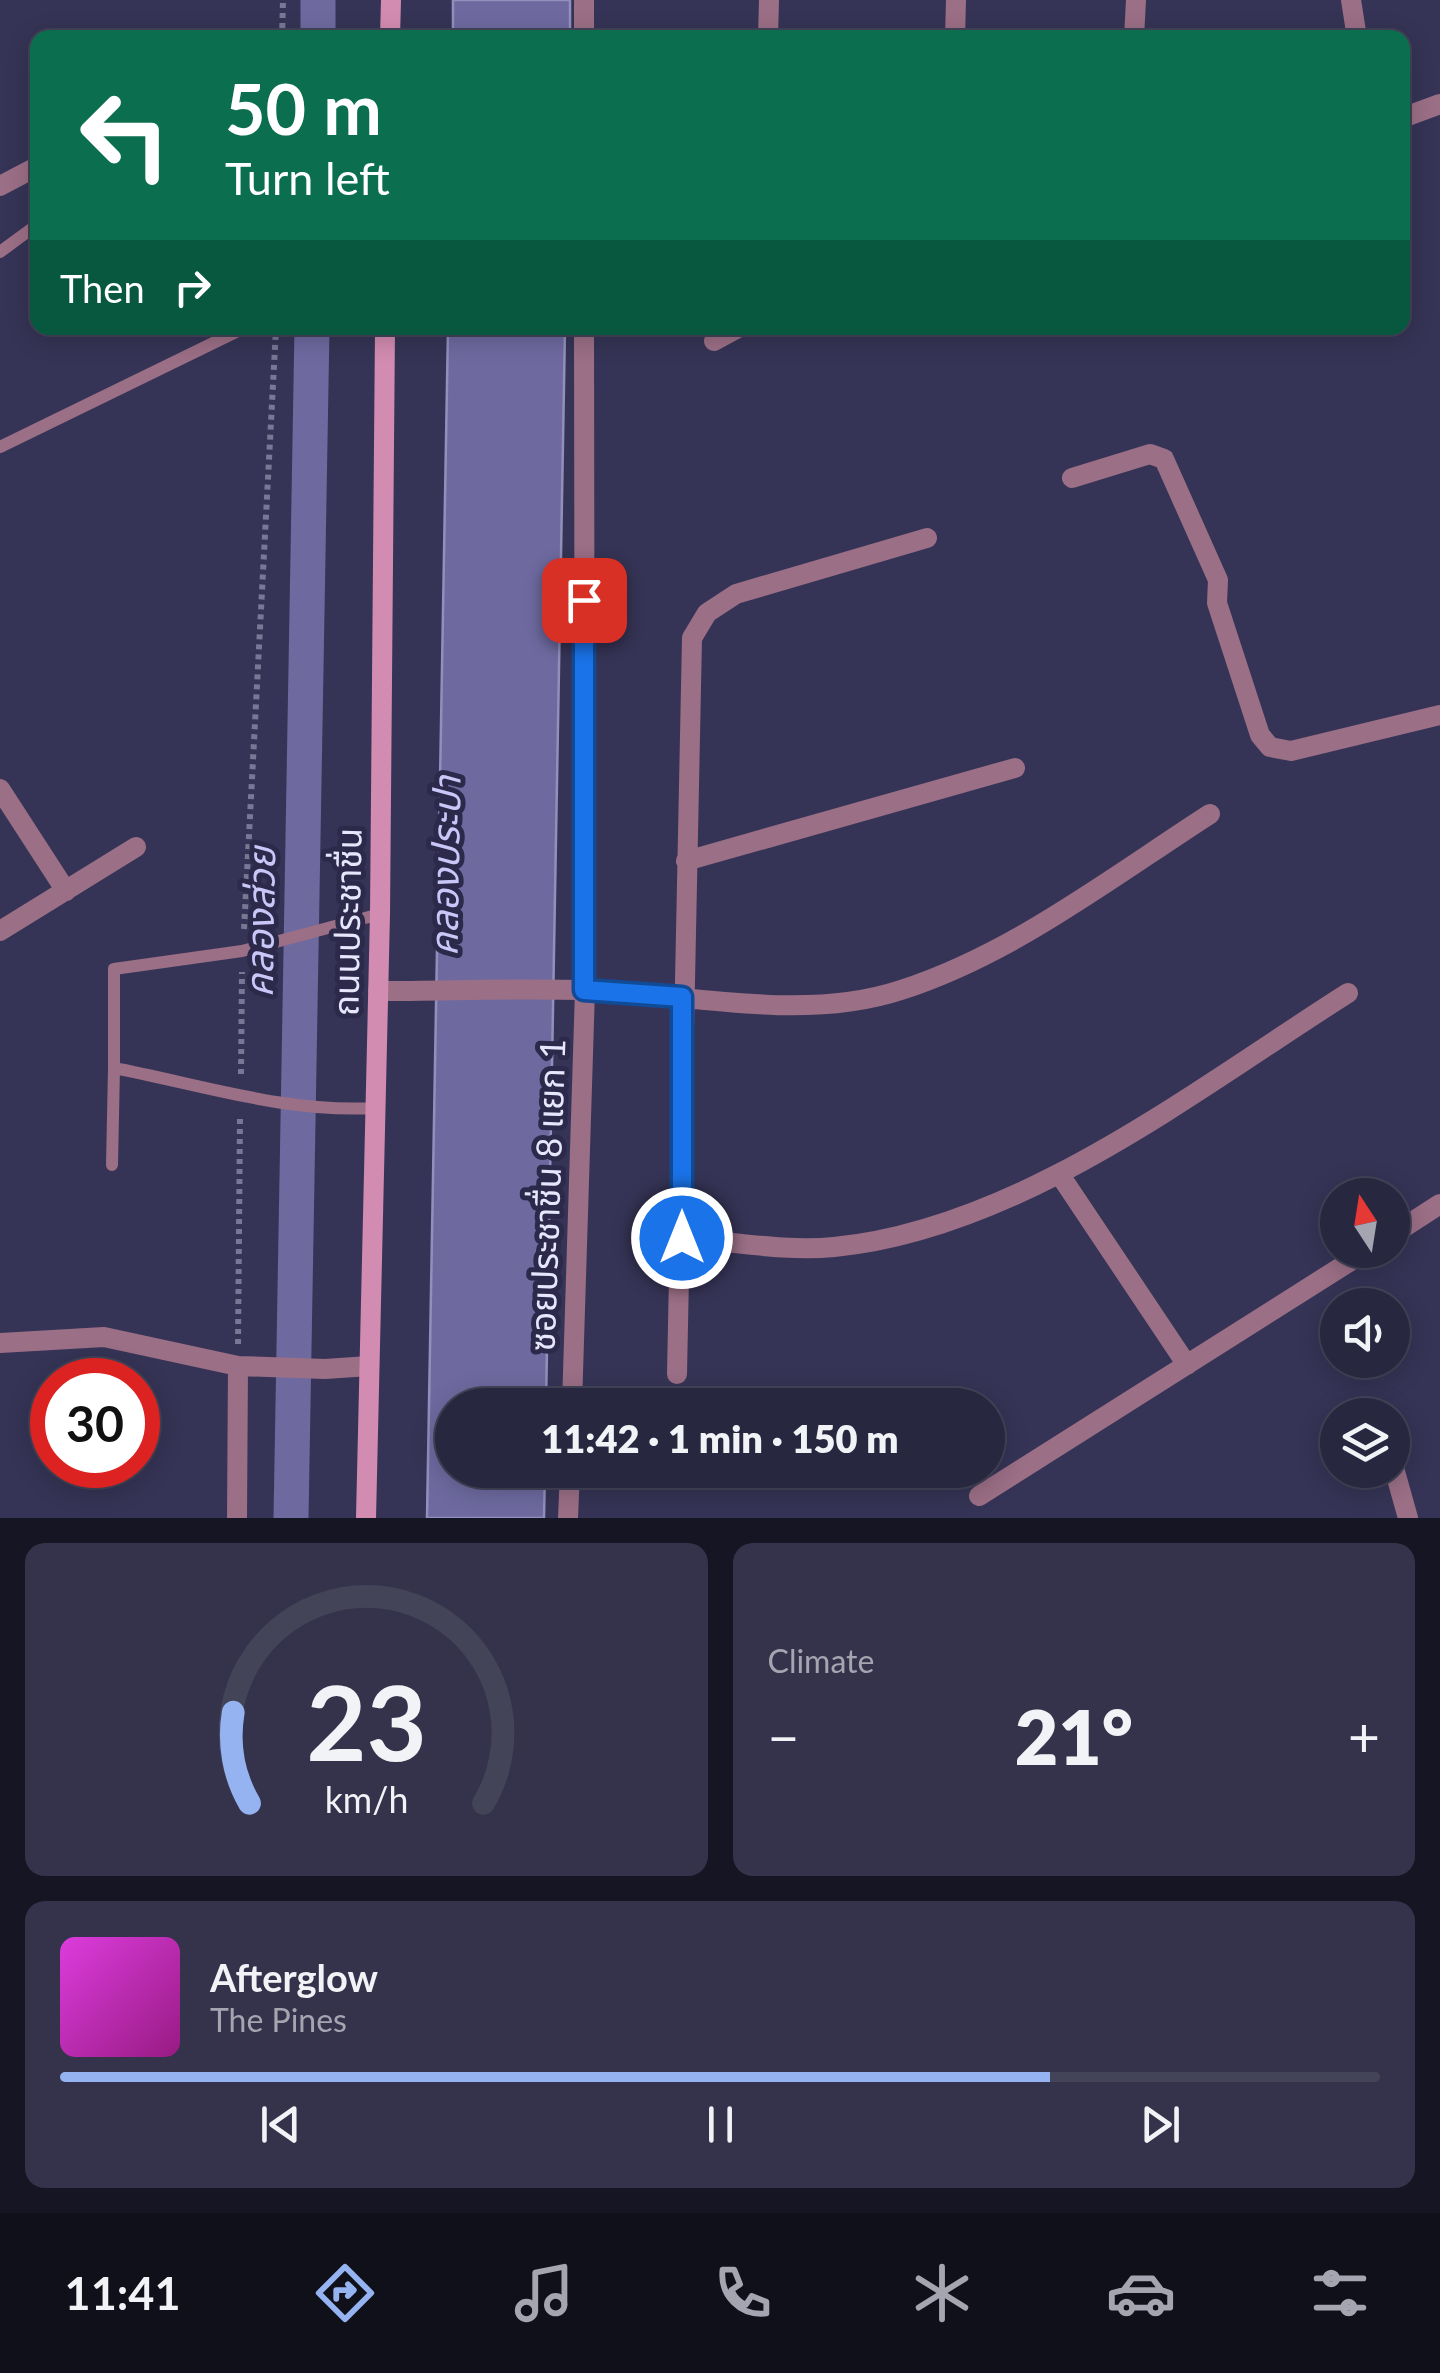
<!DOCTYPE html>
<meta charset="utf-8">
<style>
body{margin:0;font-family:Lato,"Noto Sans Thai",sans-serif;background:#34334b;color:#f1f3f6;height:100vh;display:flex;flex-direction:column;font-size:38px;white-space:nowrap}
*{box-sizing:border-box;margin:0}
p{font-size:32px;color:#a5a5b1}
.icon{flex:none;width:55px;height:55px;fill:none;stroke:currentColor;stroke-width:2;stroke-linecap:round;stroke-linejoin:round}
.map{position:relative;height:1518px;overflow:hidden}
.side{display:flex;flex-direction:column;gap:25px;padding:25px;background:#161523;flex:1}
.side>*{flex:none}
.top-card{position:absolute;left:30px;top:30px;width:1380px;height:305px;border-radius:20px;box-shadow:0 5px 25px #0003,0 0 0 2px #444459;background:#0b6e4f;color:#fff;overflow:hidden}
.needle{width:65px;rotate:348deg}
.buttons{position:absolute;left:1320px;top:1178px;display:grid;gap:20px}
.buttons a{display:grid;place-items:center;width:90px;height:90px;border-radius:50%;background:#282740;box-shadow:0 5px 25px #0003,0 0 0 2px #444459;font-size:50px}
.speed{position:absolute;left:30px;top:1358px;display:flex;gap:20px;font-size:50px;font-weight:700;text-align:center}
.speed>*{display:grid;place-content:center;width:130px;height:130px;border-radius:50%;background:#282740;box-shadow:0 5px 25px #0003,0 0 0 2px #444459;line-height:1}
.speed .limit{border:15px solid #d22;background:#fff;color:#111}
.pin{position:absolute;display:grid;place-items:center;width:85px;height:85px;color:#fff;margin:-42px;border-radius:20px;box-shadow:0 5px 15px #0006}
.me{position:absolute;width:110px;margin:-55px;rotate:0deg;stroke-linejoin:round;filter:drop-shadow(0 0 8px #0008)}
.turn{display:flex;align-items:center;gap:35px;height:210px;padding:0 30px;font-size:45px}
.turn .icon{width:130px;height:130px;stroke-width:2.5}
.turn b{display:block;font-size:70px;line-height:85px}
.then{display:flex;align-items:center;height:95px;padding:0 30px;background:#0003;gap:20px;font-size:38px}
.big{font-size:75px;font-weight:800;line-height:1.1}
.side .card{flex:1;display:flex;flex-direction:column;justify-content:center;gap:15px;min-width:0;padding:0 35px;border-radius:20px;background:#34334b}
.side .dial{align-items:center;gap:0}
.dial svg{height:260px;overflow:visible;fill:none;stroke:#444459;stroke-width:7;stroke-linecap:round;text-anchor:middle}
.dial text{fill:#f1f3f6;stroke:none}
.song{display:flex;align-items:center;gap:30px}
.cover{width:120px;height:120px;border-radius:15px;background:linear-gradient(135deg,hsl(300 70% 55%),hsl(310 70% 35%))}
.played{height:10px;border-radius:5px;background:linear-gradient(90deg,#95b2f1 75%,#444459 75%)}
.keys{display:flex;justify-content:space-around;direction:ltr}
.heat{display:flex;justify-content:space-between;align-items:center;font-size:55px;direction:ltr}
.side .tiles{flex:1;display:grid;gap:25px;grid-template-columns:1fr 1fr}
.card:last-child{grid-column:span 2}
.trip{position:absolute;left:435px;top:1388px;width:570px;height:100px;border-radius:50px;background:#282740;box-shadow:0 5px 25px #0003,0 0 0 2px #444459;font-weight:800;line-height:100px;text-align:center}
.menu{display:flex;height:160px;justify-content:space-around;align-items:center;background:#10101a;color:#a5a5b1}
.menu .icon{width:70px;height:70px}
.menu .active{color:#95b2f1}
.menu b{font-size:45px;color:#f1f3f6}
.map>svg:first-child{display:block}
.water{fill:#6e6aa0;stroke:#928fbc;stroke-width:2.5}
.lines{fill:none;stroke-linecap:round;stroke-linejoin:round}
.canal{stroke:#6e6aa0;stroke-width:35}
.path{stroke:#787795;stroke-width:6;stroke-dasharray:5 5;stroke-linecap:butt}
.lane{stroke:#9b6f86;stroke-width:12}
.street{stroke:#9b6f86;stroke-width:20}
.secondary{stroke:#d28cb1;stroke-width:20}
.route-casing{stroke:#114b97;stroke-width:25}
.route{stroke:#1a73e8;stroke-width:18}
.labels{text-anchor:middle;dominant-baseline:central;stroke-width:10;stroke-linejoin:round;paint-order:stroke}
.street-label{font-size:35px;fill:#e6e6fc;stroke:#2c294b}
.water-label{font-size:38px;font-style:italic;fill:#c9c7f8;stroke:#2c294b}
</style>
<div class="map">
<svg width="1440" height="1518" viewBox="0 0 1440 1518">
<rect width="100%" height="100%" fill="#363456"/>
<!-- water -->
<path class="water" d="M453 0H570V37H453Z
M448 328H565L546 1405H452V1470H545L544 1518H427Z"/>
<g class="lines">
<!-- canal -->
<path class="canal" d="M318 38V0
M291 1518 312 328"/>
<!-- path -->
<path class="path" d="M282 38 283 0
M244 929 276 328
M241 1074 242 972
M238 1344 240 1117"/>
<!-- lane -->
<path class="lane" d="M0 252 38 224
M0 447 244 328
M375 1108C286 1113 202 1085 114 1068V969L242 951 380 914
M112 1165 114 1068"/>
<!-- street -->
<path class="street" d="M584 0V38
M1351 0 1357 38
M768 38 769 0
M955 38 956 0
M1134 38 1136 0
M1402 118 1440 104
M0 186 38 166
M714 341 738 328
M1072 478 1150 454 1164 459 1218 580 1217 603 1260 735 1270 747 1291 751 1440 715
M0 789 66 891
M686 861 1015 768
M0 931 136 847
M378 991C447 991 515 988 583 990 686 993 801 1023 901 990 1013 954 1112 877 1210 814
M1060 1175 1187 1365
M1392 1235 1440 1204
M681 1238C730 1241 785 1252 834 1247 1019 1229 1195 1090 1348 993
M0 1343 104 1337 238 1366 325 1369 369 1366
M677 1374 692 638 707 613 736 594 927 538
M572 1405 585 990 584 328
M1392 1461 1408 1518
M979 1496 1368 1250
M237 1518 238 1366
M568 1518 570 1470"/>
<!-- secondary -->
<path class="secondary" d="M390 38 391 0
M366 1518 380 914 385 328"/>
</g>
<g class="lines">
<defs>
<path id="route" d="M584 600V990L682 997V1238"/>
</defs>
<!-- route casing -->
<use href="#route" class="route-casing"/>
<!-- route -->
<use href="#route" class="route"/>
</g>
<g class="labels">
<!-- street labels -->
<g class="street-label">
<text transform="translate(346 922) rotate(-89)">ถนนประชาชื่น</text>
<text transform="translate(546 1195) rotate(-88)">ซอยประชาชื่น 8 แยก 1</text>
</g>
<!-- water labels -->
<g class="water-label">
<text transform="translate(444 866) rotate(-89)">คลองประปา</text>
<text transform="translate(259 922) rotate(-89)">คลองส่วย</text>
</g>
</g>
</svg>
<div class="buttons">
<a><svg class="needle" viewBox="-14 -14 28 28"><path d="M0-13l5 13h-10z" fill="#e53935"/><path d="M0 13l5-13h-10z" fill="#a5a5b1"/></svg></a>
<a><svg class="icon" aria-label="sound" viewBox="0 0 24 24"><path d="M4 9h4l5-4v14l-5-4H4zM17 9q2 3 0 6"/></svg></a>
<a><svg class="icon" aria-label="layers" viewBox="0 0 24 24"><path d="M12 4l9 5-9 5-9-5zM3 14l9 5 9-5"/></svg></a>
</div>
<div class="speed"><div class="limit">30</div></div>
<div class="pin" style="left:584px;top:600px;background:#d93025"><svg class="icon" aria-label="arrive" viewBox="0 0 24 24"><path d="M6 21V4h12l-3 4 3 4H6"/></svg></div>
<svg class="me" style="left:682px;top:1238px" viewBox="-20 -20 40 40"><circle r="17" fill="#1a73e8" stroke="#fff" stroke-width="3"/><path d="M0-11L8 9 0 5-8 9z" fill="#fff"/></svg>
<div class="trip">11:42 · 1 min · 150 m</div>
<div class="top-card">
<div class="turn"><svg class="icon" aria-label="left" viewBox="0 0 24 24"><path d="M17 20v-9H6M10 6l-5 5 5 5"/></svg><div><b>50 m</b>Turn left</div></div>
<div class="then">Then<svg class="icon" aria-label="right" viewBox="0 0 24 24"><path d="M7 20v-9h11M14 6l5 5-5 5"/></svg></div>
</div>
</div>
<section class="side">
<div class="tiles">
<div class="card dial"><svg viewBox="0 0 100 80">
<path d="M14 69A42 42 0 1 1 86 69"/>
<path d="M14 69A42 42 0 0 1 9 41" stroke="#95b2f1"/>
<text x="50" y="56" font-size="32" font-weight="700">23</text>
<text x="50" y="72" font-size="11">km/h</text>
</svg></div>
<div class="card"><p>Climate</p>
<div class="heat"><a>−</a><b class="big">21°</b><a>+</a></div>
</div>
<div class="card">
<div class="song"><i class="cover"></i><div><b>Afterglow</b><p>The Pines</p></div></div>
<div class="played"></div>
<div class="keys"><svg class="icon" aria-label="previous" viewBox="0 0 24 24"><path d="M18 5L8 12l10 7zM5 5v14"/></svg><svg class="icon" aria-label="pause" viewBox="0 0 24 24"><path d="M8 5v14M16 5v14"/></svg><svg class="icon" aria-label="next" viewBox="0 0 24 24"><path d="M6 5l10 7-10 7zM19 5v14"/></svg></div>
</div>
</div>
</section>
<nav class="menu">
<b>11:41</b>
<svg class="icon active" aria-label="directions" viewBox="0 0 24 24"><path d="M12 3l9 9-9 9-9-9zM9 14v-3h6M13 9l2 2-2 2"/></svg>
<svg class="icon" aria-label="music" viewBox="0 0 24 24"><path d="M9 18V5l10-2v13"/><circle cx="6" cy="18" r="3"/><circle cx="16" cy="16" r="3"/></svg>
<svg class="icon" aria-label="phone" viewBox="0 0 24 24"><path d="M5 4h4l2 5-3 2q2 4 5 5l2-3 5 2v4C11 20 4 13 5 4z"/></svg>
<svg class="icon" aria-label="climate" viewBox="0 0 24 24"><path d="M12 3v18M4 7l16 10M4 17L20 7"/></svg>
<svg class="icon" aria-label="car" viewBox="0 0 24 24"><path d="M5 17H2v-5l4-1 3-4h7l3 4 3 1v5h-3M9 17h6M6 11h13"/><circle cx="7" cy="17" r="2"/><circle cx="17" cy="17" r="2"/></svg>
<svg class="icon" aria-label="filters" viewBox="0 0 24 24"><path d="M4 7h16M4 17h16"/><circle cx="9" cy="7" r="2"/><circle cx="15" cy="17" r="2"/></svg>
</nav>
